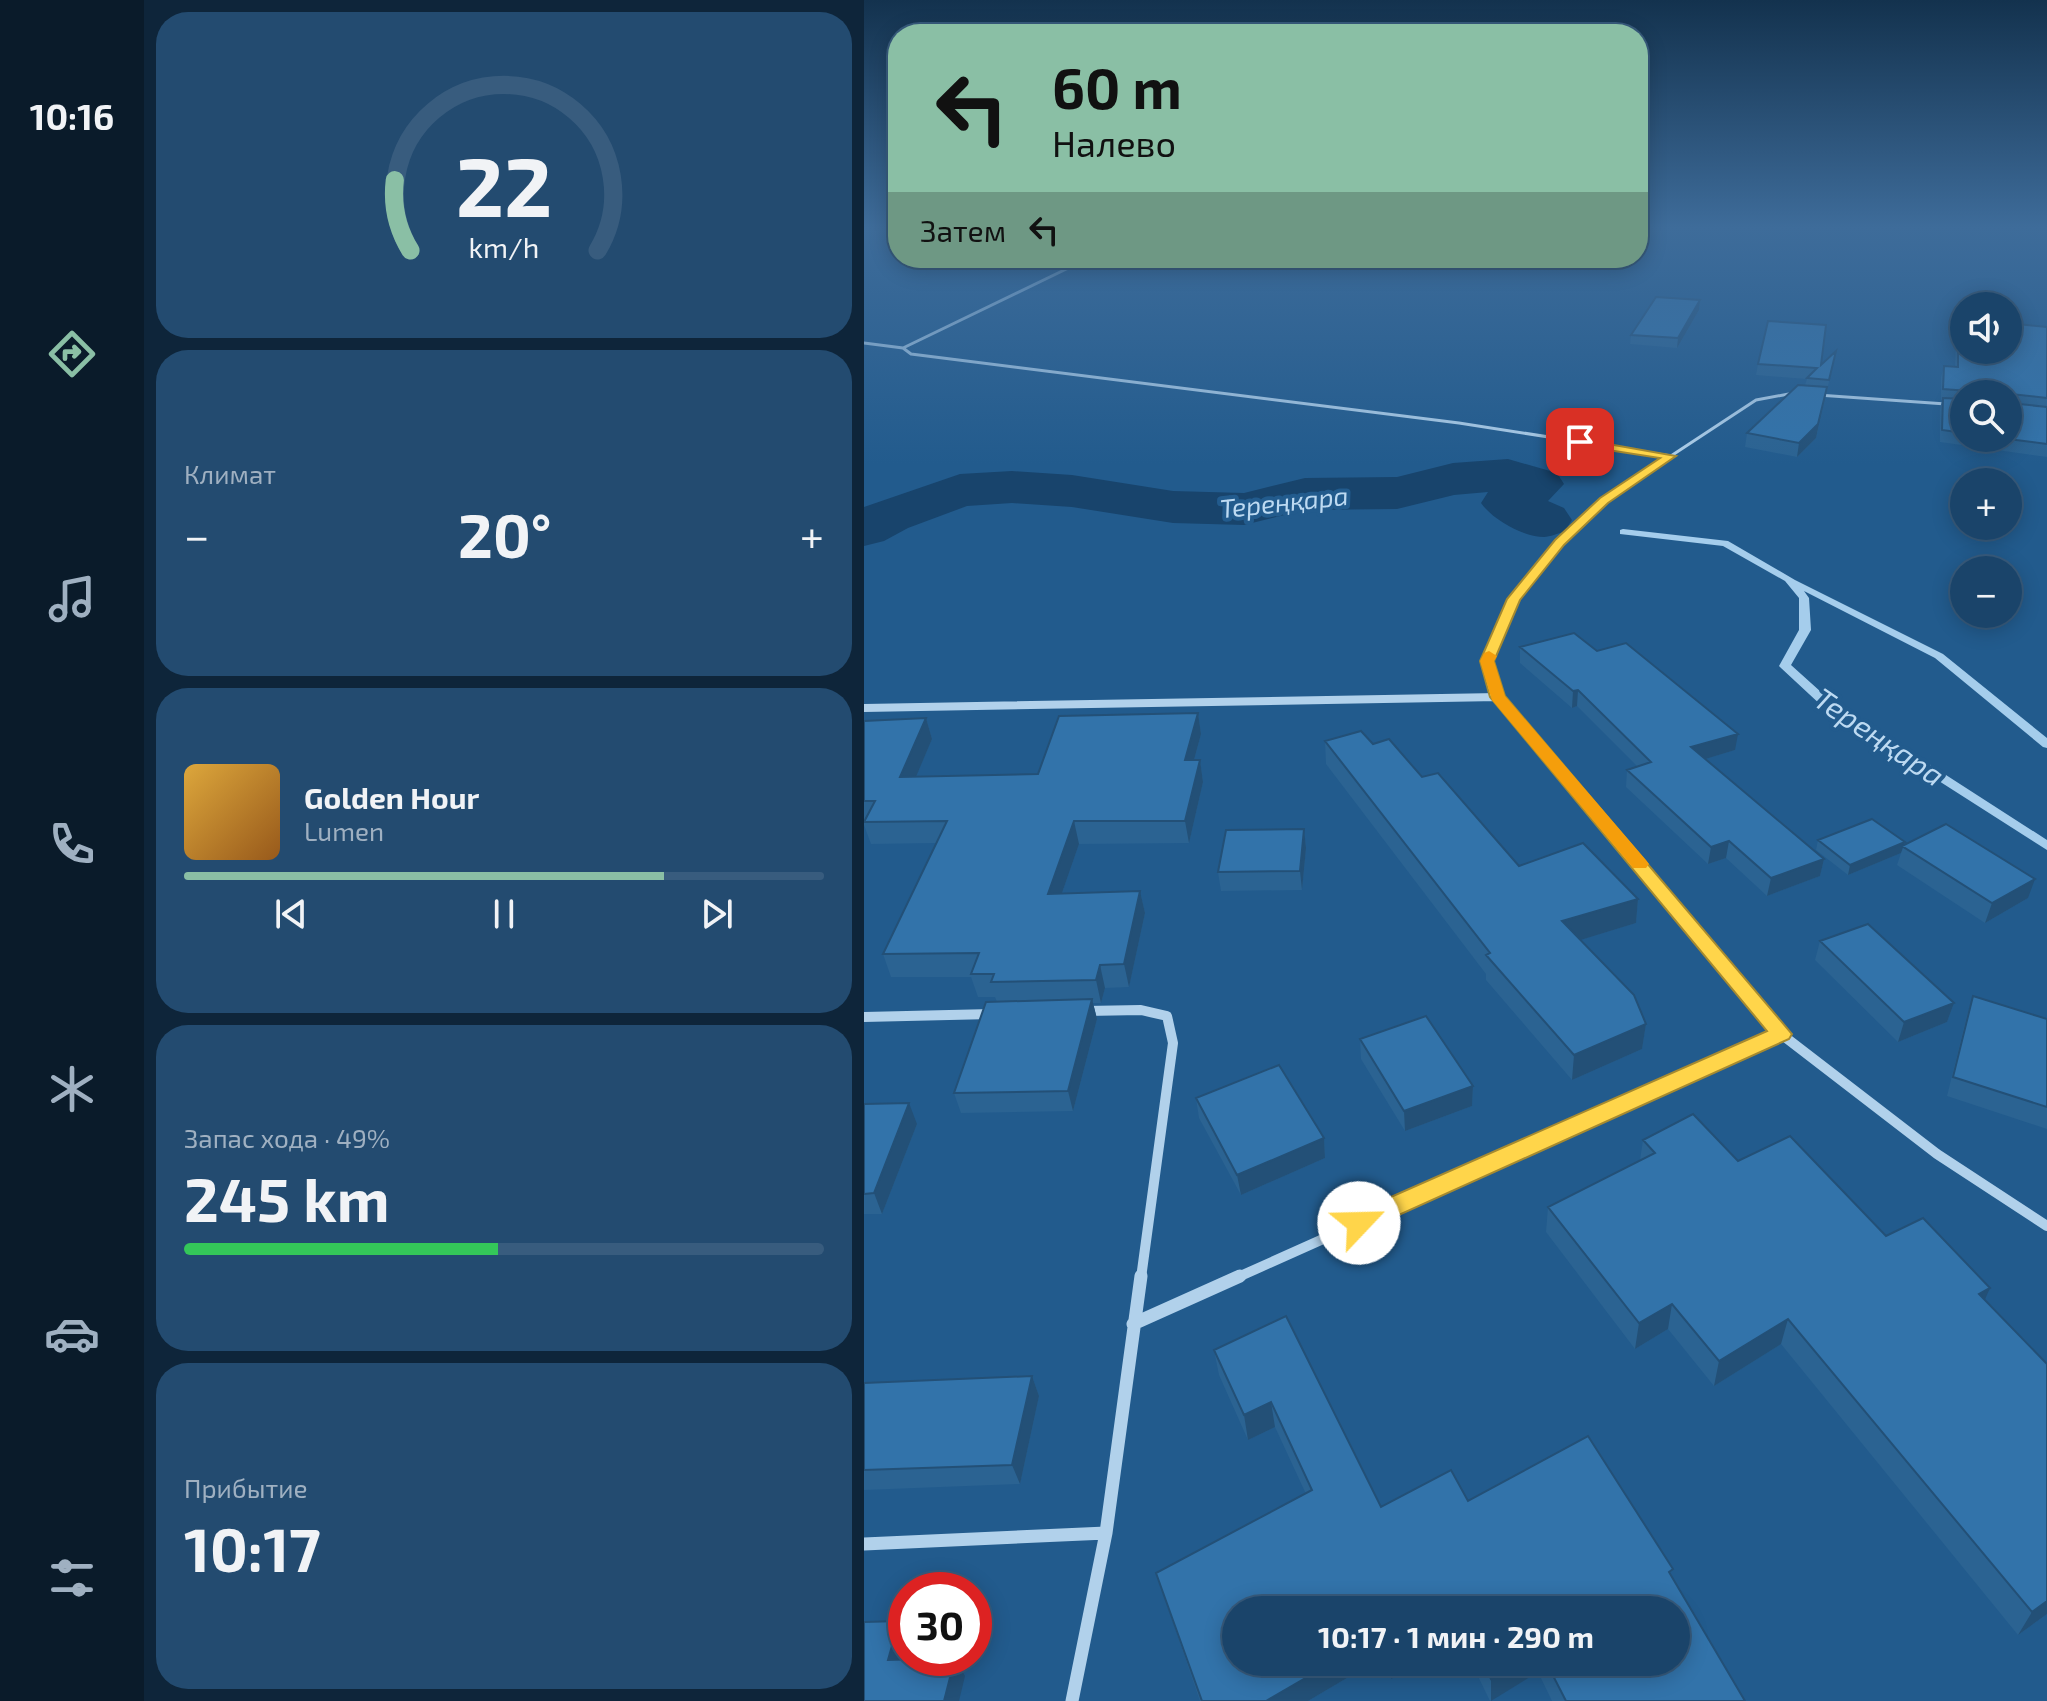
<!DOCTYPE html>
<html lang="ru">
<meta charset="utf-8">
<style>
body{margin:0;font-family:"Exo 2",sans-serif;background:#234b70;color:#f1f3f6;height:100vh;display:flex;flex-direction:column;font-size:30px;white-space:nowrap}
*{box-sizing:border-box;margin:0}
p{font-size:26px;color:#9fb0c1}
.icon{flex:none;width:44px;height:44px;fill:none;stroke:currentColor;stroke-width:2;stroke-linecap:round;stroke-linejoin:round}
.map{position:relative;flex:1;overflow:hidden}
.sheet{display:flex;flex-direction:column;gap:12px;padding:12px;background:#0e253a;width:720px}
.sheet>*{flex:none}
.hud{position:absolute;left:24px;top:24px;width:760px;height:244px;border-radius:32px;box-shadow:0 4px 20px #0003,0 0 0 2px #385c7e;background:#8abfa5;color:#111;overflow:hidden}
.buttons{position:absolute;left:1086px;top:292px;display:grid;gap:16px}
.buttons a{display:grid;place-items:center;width:72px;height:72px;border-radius:50%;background:#1a446a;box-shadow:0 4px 20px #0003,0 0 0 2px #385c7e;font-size:40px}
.speed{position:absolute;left:24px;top:1572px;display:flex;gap:16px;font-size:40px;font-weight:700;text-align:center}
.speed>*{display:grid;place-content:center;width:104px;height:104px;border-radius:50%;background:#1a446a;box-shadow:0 4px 20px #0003,0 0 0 2px #385c7e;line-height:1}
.speed .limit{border:12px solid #d22;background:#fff;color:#111}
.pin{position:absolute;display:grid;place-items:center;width:68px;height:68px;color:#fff;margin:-34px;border-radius:16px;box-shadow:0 4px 12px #0006}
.me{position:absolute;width:88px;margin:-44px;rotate:66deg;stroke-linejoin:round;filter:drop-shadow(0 0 6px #0008)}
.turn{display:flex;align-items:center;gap:28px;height:168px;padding:0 32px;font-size:36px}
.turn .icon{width:104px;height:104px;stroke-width:2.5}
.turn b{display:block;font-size:56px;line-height:68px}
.then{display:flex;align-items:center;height:76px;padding:0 32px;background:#0003;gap:16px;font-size:30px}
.big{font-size:60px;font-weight:700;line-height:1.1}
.sheet .card{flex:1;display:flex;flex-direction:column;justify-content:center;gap:12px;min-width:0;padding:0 28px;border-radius:32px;background:#234b70}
.sheet .dial{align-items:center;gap:0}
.dial svg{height:208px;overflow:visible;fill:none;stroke:#385c7e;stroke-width:7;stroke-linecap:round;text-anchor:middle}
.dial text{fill:#f1f3f6;stroke:none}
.song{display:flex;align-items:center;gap:24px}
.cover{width:96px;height:96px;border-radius:12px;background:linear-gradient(135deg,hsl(40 70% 55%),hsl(30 70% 35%))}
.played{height:8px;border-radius:4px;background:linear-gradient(90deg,#8abfa5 75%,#385c7e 75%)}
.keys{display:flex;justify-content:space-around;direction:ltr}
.heat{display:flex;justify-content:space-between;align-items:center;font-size:44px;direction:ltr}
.charge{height:12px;border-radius:6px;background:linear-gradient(90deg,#34c759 49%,#385c7e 0)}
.trip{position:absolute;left:358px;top:1596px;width:468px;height:80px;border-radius:40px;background:#1a446a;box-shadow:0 4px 20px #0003,0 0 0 2px #385c7e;font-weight:700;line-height:80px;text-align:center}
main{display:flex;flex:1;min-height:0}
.tabs{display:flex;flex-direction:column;width:144px;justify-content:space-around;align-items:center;background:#0a1b2a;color:#9fb0c1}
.tabs .icon{width:56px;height:56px}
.tabs .on{color:#8abfa5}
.tabs b{font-size:36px;color:#f1f3f6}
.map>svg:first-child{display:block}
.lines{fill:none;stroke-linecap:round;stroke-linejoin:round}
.stream{fill:#a5cdec;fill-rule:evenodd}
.river{fill:#18446c;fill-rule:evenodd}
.lane-far2{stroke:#b1d1eb;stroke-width:3}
.lane-far1{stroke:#b1d1eb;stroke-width:4}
.lane{stroke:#b1d1eb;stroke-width:6}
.street-far2{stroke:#b1d1eb;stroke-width:8}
.street-far1{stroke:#b1d1eb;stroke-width:10}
.street{stroke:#b1d1eb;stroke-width:13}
.wall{fill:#2b6392;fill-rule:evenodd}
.shaded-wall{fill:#235077}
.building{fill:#3273aa;stroke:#235077;stroke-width:2}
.route{fill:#ffd54a;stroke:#a68a30;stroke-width:2}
.slow{fill:#f59e0b}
.labels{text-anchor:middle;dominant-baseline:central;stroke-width:8;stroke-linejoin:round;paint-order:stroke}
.far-water-label{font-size:26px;font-style:italic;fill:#bddaf2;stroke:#225b8d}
.water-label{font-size:30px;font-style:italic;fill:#bddaf2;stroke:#225b8d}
</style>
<main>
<nav class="tabs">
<b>10:16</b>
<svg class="icon on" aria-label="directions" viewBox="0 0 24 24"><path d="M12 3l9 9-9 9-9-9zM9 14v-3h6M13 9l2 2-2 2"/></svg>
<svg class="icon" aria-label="music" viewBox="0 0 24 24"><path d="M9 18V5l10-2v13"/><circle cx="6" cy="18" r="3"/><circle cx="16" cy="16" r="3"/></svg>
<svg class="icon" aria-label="phone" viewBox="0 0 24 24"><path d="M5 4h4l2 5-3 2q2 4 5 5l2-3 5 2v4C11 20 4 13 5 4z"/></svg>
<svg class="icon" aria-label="climate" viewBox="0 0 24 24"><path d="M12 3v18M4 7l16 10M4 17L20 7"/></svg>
<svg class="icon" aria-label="car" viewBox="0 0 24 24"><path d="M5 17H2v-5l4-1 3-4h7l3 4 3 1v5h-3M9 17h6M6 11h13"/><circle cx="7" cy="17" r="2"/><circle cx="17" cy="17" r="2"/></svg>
<svg class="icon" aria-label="filters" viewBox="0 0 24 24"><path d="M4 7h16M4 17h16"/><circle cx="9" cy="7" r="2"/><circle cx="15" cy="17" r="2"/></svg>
</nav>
<section class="sheet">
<div class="card dial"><svg viewBox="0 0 100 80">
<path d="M14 69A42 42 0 1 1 86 69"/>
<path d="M14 69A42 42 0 0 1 8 42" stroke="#8abfa5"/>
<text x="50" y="56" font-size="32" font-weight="700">22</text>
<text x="50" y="72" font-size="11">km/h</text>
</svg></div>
<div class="card"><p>Климат</p>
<div class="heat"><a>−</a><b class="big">20°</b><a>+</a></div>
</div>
<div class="card">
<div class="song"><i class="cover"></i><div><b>Golden Hour</b><p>Lumen</p></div></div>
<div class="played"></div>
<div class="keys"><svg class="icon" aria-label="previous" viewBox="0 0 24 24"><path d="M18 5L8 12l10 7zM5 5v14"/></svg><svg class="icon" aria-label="pause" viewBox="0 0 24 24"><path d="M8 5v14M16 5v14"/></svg><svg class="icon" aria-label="next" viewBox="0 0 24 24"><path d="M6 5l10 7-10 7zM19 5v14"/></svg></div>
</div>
<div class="card"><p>Запас хода · 49%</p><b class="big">245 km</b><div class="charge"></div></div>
<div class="card"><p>Прибытие</p><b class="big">10:17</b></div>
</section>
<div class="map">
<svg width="1183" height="1701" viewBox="0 0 1183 1701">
<rect width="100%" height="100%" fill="#225b8d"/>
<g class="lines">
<!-- stream -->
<path class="stream" d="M759 529 864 541 931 580 1079 654 1183 738V748L1179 747 1071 658 940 591 945 598 947 630 927 665 967 701 1183 840V850L959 707 917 668 915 666 935 630V598L921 581 859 546 756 534V530Z"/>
<!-- river -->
<path class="river" d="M644 459 693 473 700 484 684 501 700 508 708 520 700 532C694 533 686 537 680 537 659 537 628 519 617 503L624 492 590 495 533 509 441 510 380 525 309 523 208 507 148 503 103 506 44 528 20 541 0 546V507L96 474 148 471 208 475 309 491 380 493 441 478 533 477 589 463Z"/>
<!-- lane-far2 -->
<path class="lane-far2" d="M225 258 39 348 47 354 595 423 807 456
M0 343 39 348
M954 395 1082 404
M743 498 892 400 930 393"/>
<!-- lane-far1 -->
<path class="lane-far1" d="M633 695C630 685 622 669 624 659 631 611 706 523 746 496"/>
<!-- lane -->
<path class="lane" d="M633 693 634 697"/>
<!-- street-far2 -->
<path class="street-far2" d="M0 708 634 697 846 950"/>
<!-- street-far1 -->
<path class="street-far1" d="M844 948 917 1034 1073 1154 1183 1226
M222 1011 277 1010 303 1016 309 1043 277 1278
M0 1017 128 1014
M372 1278 917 1034"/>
<!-- street -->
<path class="street" d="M269 1324 376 1276
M0 1544 242 1533
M208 1701 242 1533 277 1276"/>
</g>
<!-- wall -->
<path class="wall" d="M836 300 835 310 813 348 766 344 767 335Z
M1183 327V457L1076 442V409L1078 400H1077V377L1080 366 1091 367 1092 339 1094 329 1100 350ZM1100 394H1144V438H1100Z
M972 351 952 438 933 457 881 447 883 433 941 385 943 379 892 375 894 364 957 365Z
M656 647 733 651 871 750 841 759 960 859 956 876 903 896 862 858 844 864 762 787 763 770 774 767 713 706 708 708 656 663Z
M334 713 337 734 330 760H336L339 782 325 843 215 844 198 893 276 891 281 913 265 987 241 988 237 1003H229L233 1019 209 1111 97 1113 90 1093 133 1002 131 997H114L107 977H27L19 954 72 843 7 844 0 825V721L62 718 68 739 52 776 174 774Z
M461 741 509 744 558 777 655 866 774 899 772 923 716 940 782 1024 778 1049 708 1080 622 980V974L462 764Z
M440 829 442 848 438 890 357 891 354 872Z
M954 840 1041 842 1040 845 1164 898 1121 923 1033 865 1037 853 984 875 952 850Z
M956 941 1090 1003 1083 1022 1034 1042 951 960Z
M1109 996 1183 1019V1129L1083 1096 1103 1015Z
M496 1039 609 1086 608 1106 541 1131 497 1059Z
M332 1098 460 1138 461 1158 377 1195 335 1118Z
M0 1104 53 1124 18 1214H0Z
M779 1140 874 1161 1022 1236 1121 1300 1183 1364V1614L1154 1635 917 1344 850 1386 804 1329 771 1349 682 1232 684 1207 776 1160Z
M350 1350 517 1507 604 1501 808 1577 881 1701H688L674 1672 626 1701 607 1662H812V1610H372V1662H510L444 1701H336L292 1573 442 1494 411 1427 384 1440 355 1375Z
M168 1376 175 1396 156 1484 0 1490V1383Z
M520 1662H556L527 1679Z"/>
<!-- shaded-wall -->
<path class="shaded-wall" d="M836 300 835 310 813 348 814 338Z
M963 387 952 438 933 457 935 443Z
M714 690 713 706 708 708 709 691Z
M334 713 337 734 324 782 321 760Z
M62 718 68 739 43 798 36 777Z
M874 734 871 750 825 764 827 747Z
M336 760 339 782 325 843 321 821Z
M210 821 215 844 190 916 184 894Z
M440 829 442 848 438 890 436 871Z
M865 841 862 858 844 864 847 847Z
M1041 842 1037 853 984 875 986 865Z
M960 859 956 876 903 896 907 878Z
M1171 879 1164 898 1121 923 1128 903Z
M276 891 281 913 265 987 260 964Z
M774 899 772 923 697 946 698 921Z
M236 965 241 988 237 1003 232 980Z
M228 999 233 1019 209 1111 204 1091Z
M1090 1003 1083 1022 1034 1042 1040 1022Z
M782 1024 778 1049 708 1080 710 1055Z
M609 1086 608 1106 541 1131 540 1111Z
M45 1103 53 1124 18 1214 10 1193Z
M460 1138 461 1158 377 1195 373 1175Z
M1126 1288 1115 1313V1294Z
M808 1304 804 1329 771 1349 775 1323Z
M924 1319 917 1344 850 1386 855 1361Z
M168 1376 175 1396 156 1484 148 1465Z
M407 1402 411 1427 384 1440 380 1415Z
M1183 1601V1614L1154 1635 1168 1612Z
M35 1621 42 1633V1653L36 1678 24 1660Z
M91 1658 101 1676 95 1701H80Z
M469 1662H510L444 1701H402Z
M526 1662H556L527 1679Z
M656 1662H675L674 1672 627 1701V1679Z"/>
<!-- building -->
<path class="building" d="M792 297 836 300 814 338 767 335Z
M904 321 962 325 957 365 972 351 965 380 943 378 953 368 894 364Z
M1144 323 1183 327V398L1147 394 1144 397V394H1106L1104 391 1079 389 1080 366 1094 367V329H1100V350H1144Z
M934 385 963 387 954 424 935 443 883 433Z
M1079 398 1100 399V433L1078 430Z
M1144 400 1146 403 1183 407V444L1136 438H1144Z
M710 633 733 651 762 643 874 734 827 747 960 859 907 878 865 841 847 847 763 770 787 762 714 690 709 691 656 647Z
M334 713 321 760H336L321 821H210L184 894 276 891 260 964 236 965 232 980 127 982 130 974H107L115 953 19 954 83 821 0 822 11 801H0V721L62 718 36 777 174 774 195 716Z
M497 731 509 744 525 739 558 777 574 773 655 866 719 843 774 899 698 921 770 995 782 1024 710 1055 622 955 626 953 461 741Z
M1008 819 1041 842 986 865 954 840Z
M1082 824 1171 879 1128 903 1038 846Z
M440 829 436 871 354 872 362 830Z
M1004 924 1090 1003 1040 1022 956 941Z
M1109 996 1183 1019V1107L1089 1077Z
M228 999 204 1091 90 1093 122 1002Z
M562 1016 609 1086 540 1111 496 1039Z
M415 1065 460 1138 373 1175 332 1098Z
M45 1103 10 1193 0 1194V1104Z
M829 1114 874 1161 926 1136 1022 1236 1059 1218 1126 1288 1115 1294 1183 1364V1601L1168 1612 924 1319 855 1361 808 1304 775 1323 684 1207 791 1153 779 1140Z
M422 1316 517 1507 587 1470 604 1501 724 1436 809 1569 805 1572 881 1701H702L682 1662H812V1610H372V1662H469L402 1701H338L292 1573 448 1490 407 1402 380 1415 350 1350Z
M168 1376 148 1465 0 1470V1383Z
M35 1621 24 1660 91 1658 80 1701H0V1622Z
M619 1662H656L627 1679Z"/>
<!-- sky -->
<linearGradient id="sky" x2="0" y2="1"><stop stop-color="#13324e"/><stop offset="0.49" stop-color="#3e6c9a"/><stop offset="1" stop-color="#3e6c9a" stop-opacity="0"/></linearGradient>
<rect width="1183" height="464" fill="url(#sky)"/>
<!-- route -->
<path class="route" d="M716 439 812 456 744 503 700 545 656 600 630 661 641 696 928 1034 925 1039 495 1233 486 1230 482 1223 486 1215 903 1031 626 697 616 661 643 599 691 540 736 498 796 458 712 445 711 442Z"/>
<!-- slow -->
<path class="slow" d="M625 651 633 656 630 661 641 696 782 860 785 864 782 868H769L628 700 616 661 620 653Z"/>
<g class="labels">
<!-- far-water labels -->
<g class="far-water-label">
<text transform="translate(420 501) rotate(-6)">Тереңқара</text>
</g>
<!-- water labels -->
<g class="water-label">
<text transform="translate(1016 736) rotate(34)">Тереңқара</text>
</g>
</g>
</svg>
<div class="buttons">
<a><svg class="icon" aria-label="sound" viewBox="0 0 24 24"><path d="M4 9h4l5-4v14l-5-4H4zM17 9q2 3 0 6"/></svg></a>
<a><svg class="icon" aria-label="search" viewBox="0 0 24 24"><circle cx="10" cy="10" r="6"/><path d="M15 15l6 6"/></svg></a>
<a>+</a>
<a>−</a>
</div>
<div class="speed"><div class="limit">30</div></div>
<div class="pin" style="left:716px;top:442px;background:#d93025"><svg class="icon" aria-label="arrive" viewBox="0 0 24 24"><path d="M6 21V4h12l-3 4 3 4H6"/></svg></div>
<svg class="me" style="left:495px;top:1223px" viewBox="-20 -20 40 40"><circle r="19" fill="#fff"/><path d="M0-13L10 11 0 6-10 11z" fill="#ffd54a"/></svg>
<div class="trip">10:17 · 1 мин · 290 m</div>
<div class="hud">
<div class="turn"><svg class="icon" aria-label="left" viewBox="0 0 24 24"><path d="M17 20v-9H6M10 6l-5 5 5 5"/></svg><div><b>60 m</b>Налево</div></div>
<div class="then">Затем<svg class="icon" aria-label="left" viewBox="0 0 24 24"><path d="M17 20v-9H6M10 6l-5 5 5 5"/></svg></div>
</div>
</div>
</main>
